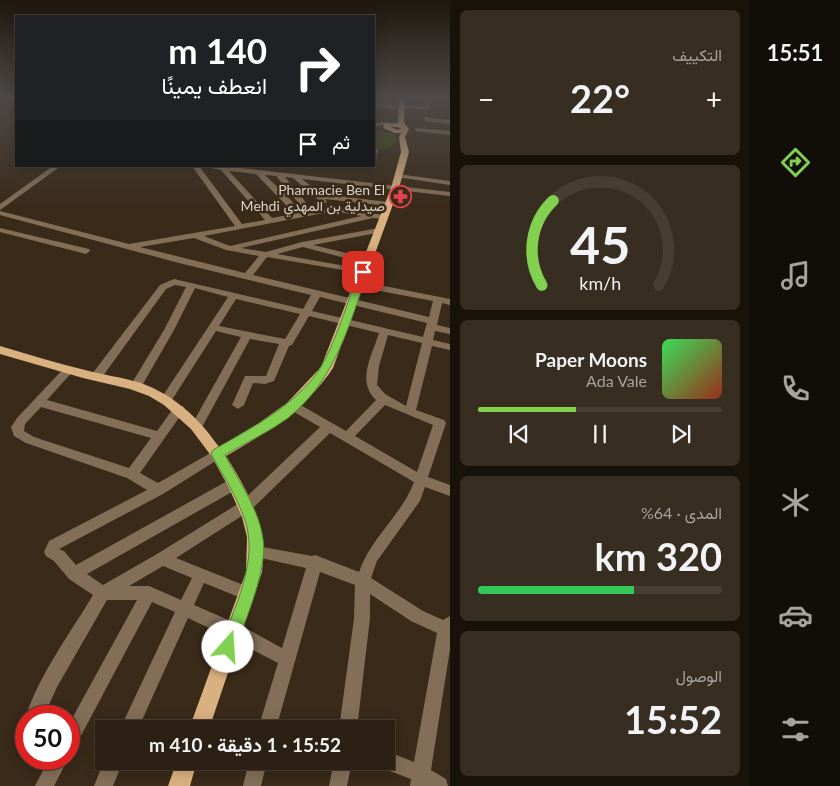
<!DOCTYPE html>
<html lang="ar">
<meta charset="utf-8">
<style>
body{margin:0;font-family:Lato,Vazirmatn,sans-serif;background:#372d21;color:#f1f3f6;direction:rtl;height:100vh;display:flex;flex-direction:column;font-size:19px;white-space:nowrap}
*{box-sizing:border-box;margin:0}
p{font-size:16px;color:#a6a3a0}
.icon{flex:none;width:28px;height:28px;fill:none;stroke:currentColor;stroke-width:2;stroke-linecap:round;stroke-linejoin:round}
.map{position:relative;flex:1;overflow:hidden;direction:ltr}
.details{display:flex;flex-direction:column;gap:10px;padding:10px;background:#18120a;width:300px}
.details>*{flex:none}
.hud{position:absolute;left:15px;top:15px;width:360px;height:152px;border-radius:0px;box-shadow:0 2px 12px #0003,0 0 0 1px #473e33;direction:rtl;background:#202124;color:#fff;overflow:hidden}
.speed{position:absolute;left:15px;top:705px;display:flex;gap:10px;font-size:25px;font-weight:700;text-align:center}
.speed>*{display:grid;place-content:center;width:65px;height:65px;border-radius:50%;background:#2b2013;box-shadow:0 2px 12px #0003,0 0 0 1px #473e33;line-height:1}
.speed .limit{border:8px solid #d22;background:#fff;color:#111}
.pin{position:absolute;display:grid;place-items:center;width:42px;height:42px;color:#fff;margin:-21px;border-radius:10px;box-shadow:0 2px 8px #0006}
.me{position:absolute;width:55px;margin:-28px;rotate:19deg;stroke-linejoin:round;filter:drop-shadow(0 0 4px #0008)}
.turn{display:flex;align-items:center;gap:18px;height:105px;padding:0 25px;font-size:22px}
.turn .icon{width:65px;height:65px;stroke-width:2.5}
.turn b{display:block;font-size:35px;line-height:42px}
.then{display:flex;align-items:center;height:48px;padding:0 25px;background:#0003;gap:10px;font-size:19px}
.big{font-size:38px;font-weight:700;line-height:1.1}
.details .card{flex:1;display:flex;flex-direction:column;justify-content:center;gap:8px;min-width:0;padding:0 18px;border-radius:8px;background:#372d21}
.details .dial{align-items:center;gap:0}
.dial svg{height:130px;overflow:visible;fill:none;stroke:#473e33;stroke-width:7;stroke-linecap:round;text-anchor:middle}
.dial text{fill:#f1f3f6;stroke:none}
.song{display:flex;align-items:center;gap:15px}
.cover{width:60px;height:60px;border-radius:8px;background:linear-gradient(135deg,hsl(130 70% 55%),hsl(10 70% 35%))}
.played{height:5px;border-radius:2px;background:linear-gradient(90deg,#81d050 40%,#473e33 40%)}
.keys{display:flex;justify-content:space-around;direction:ltr}
.heat{display:flex;justify-content:space-between;align-items:center;font-size:28px;direction:ltr}
.charge{height:8px;border-radius:4px;background:linear-gradient(90deg,#34c759 64%,#473e33 0)}
.trip{position:absolute;left:95px;top:720px;width:300px;height:50px;border-radius:0px;background:#2b2013;box-shadow:0 2px 12px #0003,0 0 0 1px #473e33;font-weight:700;line-height:50px;text-align:center;direction:rtl}
main{display:flex;flex:1;min-height:0}
.tab-bar{display:flex;flex-direction:column;width:90px;justify-content:space-around;align-items:center;background:#110d08;color:#a6a3a0}
.tab-bar .icon{width:35px;height:35px}
.tab-bar .on{color:#81d050}
.tab-bar b{font-size:22px;color:#f1f3f6}
.map>svg:first-child{display:block}
.green{fill:#394b14}
.lines{fill:none;stroke-linecap:round;stroke-linejoin:round}
.minor{fill:#836f58;fill-rule:evenodd}
.major{fill:#d9b07f;fill-rule:evenodd}
.wall{fill:#6b3e69}
.building{fill:#774e73;stroke:#876381}
.route{fill:#81d050;stroke:#548734}
.labels{text-anchor:middle;dominant-baseline:central;stroke-width:5;stroke-linejoin:round;paint-order:stroke}
.far-poi-label{font-size:14px;fill:#dcd2c8;stroke:#392a19;text-anchor:end}
</style>
<main>
<nav class="tab-bar">
<b>15:51</b>
<svg class="icon on" aria-label="directions" viewBox="0 0 24 24"><path d="M12 3l9 9-9 9-9-9zM9 14v-3h6M13 9l2 2-2 2"/></svg>
<svg class="icon" aria-label="music" viewBox="0 0 24 24"><path d="M9 18V5l10-2v13"/><circle cx="6" cy="18" r="3"/><circle cx="16" cy="16" r="3"/></svg>
<svg class="icon" aria-label="phone" viewBox="0 0 24 24"><path d="M5 4h4l2 5-3 2q2 4 5 5l2-3 5 2v4C11 20 4 13 5 4z"/></svg>
<svg class="icon" aria-label="climate" viewBox="0 0 24 24"><path d="M12 3v18M4 7l16 10M4 17L20 7"/></svg>
<svg class="icon" aria-label="car" viewBox="0 0 24 24"><path d="M5 17H2v-5l4-1 3-4h7l3 4 3 1v5h-3M9 17h6M6 11h13"/><circle cx="7" cy="17" r="2"/><circle cx="17" cy="17" r="2"/></svg>
<svg class="icon" aria-label="filters" viewBox="0 0 24 24"><path d="M4 7h16M4 17h16"/><circle cx="9" cy="7" r="2"/><circle cx="15" cy="17" r="2"/></svg>
</nav>
<section class="details">
<div class="card"><p>التكييف</p>
<div class="heat"><a>−</a><b class="big">22°</b><a>+</a></div>
</div>
<div class="card dial"><svg viewBox="0 0 100 80">
<path d="M14 69A42 42 0 1 1 86 69"/>
<path d="M14 69A42 42 0 0 1 21 17" stroke="#81d050"/>
<text x="50" y="56" font-size="32" font-weight="700">45</text>
<text x="50" y="72" font-size="11">km/h</text>
</svg></div>
<div class="card">
<div class="song"><i class="cover"></i><div><b>Paper Moons</b><p>Ada Vale</p></div></div>
<div class="played"></div>
<div class="keys"><svg class="icon" aria-label="previous" viewBox="0 0 24 24"><path d="M18 5L8 12l10 7zM5 5v14"/></svg><svg class="icon" aria-label="pause" viewBox="0 0 24 24"><path d="M8 5v14M16 5v14"/></svg><svg class="icon" aria-label="next" viewBox="0 0 24 24"><path d="M6 5l10 7-10 7zM19 5v14"/></svg></div>
</div>
<div class="card"><p>المدى · 64%</p><b class="big">320 km</b><div class="charge"></div></div>
<div class="card"><p>الوصول</p><b class="big">15:52</b></div>
</section>
<div class="map">
<svg width="450" height="786" viewBox="0 0 450 786">
<rect width="100%" height="100%" fill="#392a19"/>
<!-- green -->
<path class="green" d="M374 129 393 134 399 141 383 150 374 151Z"/>
<g class="lines">
<!-- minor -->
<path class="minor" d="M425 98H431L429 109H402L399 107 402 105 424 106Z
M374 103 395 105 398 107 395 109 374 107Z
M426 116 430 118 450 120V124L426 121 423 118Z
M374 123 388 122 391 124 374 127Z
M417 128 450 131V135L415 131V129Z
M53 166H61L0 210V204Z
M192 166H199L242 224 265 220 221 170 201 166H224L450 192V196L302 179 321 194 388 202 392 204 388 206 325 199 327 202 323 204 293 178 285 177 313 211 334 207 383 215 387 217 383 219 373 218 241 248 266 252 302 242 379 228 383 230 382 232 313 245 371 259V263L368 264 303 247 277 254 363 269 367 272 366 274 267 257 253 275 429 317 433 301 359 287 354 284 359 281 450 299V305L442 303 437 325 450 328V334L435 331 433 340 450 344V350L432 346 416 410 444 420 446 423 428 477 450 485V496L425 487 420 501 377 561 371 578 423 611 443 620 450 616V649L431 770 446 779 448 786H410L411 779 379 767 377 761H386V751L414 762 437 633 411 621 370 594V618L357 729H339L354 618 355 585 320 572 276 729H258L278 663 228 637 188 618 138 729H120L175 612 152 602 75 747 69 750V724L137 600H107L57 687 44 716H26C39 675 71 632 93 595L69 579 54 561 46 556 44 552 49 541 147 490 127 478 26 443 14 436 11 427 17 418 65 367H73L74 370 47 400 157 431 175 406H183L185 409 183 412 140 473 158 483 214 451H222L224 454 222 457 163 494 59 549 64 551 76 565 229 480 234 479 239 480 241 484 239 488 87 574 103 585 157 554 241 502 320 427 289 409 287 406 289 403H297L346 431 376 400C356 381 372 356 379 333L309 316 292 345 289 346 274 381 265 384 253 383 244 405 238 409 232 405 245 376H266L279 344 250 339 201 429H193L191 426 241 337 216 331 170 403H162L160 400 162 397 228 297 195 288 174 330 140 389H132L130 386 164 330 186 287 175 285 166 289 100 380H92L91 377 92 374 160 285 174 279 303 309 311 295 179 263 0 215V211L129 244 235 226ZM229 171 256 174 285 204 293 214 272 218ZM265 175 276 176 306 212 300 213 291 200ZM334 211 361 216 230 246 204 236ZM194 238 226 250 259 256 245 273 140 247ZM320 297 427 323 423 337 312 311ZM236 299 300 314 285 339 219 326ZM388 335 422 343 406 406 385 394 377 385 379 366ZM385 405 433 425 417 472 355 436ZM41 407 151 438 129 468 34 437 24 431 25 424ZM330 433 414 482C402 515 371 537 359 572L315 555 312 556 257 546 252 548 250 552 252 556 306 568 282 648 240 625 194 605 204 583 246 600 251 598 254 593 251 588 176 558 251 510ZM163 566 192 578 181 600 149 586H129Z
M398 174 450 181V185L396 177V175Z
M0 228 89 249 90 251 86 254 0 232Z
M49 759H68L54 786H35Z
M104 761H123L113 786H94Z
M249 761H267L261 786H243Z
M334 761H352L347 786H329Z"/>
<!-- major -->
<path class="major" d="M399 98H405L404 123 409 129 405 137 409 152 399 188 333 368C307 408 266 433 226 456 249 493 268 527 262 572L209 729H189L246 572 247 537 242 517 229 488 212 457 191 429 164 405 149 396 130 389 83 378 0 354V346C28 354 56 363 85 370 103 375 122 377 141 383 174 395 199 418 219 447L259 423 287 403 321 367 391 188 401 152 399 137 401 133H395L383 128 384 124 398 123ZM389 126 402 128 397 130Z
M177 761H197L190 786H168Z"/>
</g>
<!-- wall -->
<path class="wall" d="M374 145 378 152 376 162H374Z"/>
<!-- building -->
<path class="building" d="M374 145 378 152H374Z"/>
<!-- sky -->
<linearGradient id="sky" x2="0" y2="1"><stop stop-color="#1f170e"/><stop offset="0.47" stop-color="#4e4a49"/><stop offset="1" stop-color="#4e4a49" stop-opacity="0"/></linearGradient>
<rect width="450" height="208" fill="url(#sky)"/>
<!-- route -->
<path class="route" d="M363 269 368 272C348 327 336 379 288 418 269 432 245 443 225 455 239 482 259 509 263 539 268 568 246 618 236 647L234 653 228 655 222 653 220 647C234 608 259 562 245 520 237 497 223 475 211 454L213 450C250 429 287 410 314 377 332 355 348 300 359 272Z"/>
<!-- icons -->
<defs>
<symbol id="pharmacy-ring" viewBox="-11 -11 22 22"><circle r="9.5" fill="#392a19" stroke="#e0444e" stroke-width="1.5"/><path d="M-2-6h4v4h4v4h-4v4h-4v-4h-4v-4h4Z" fill="#e0444e"/></symbol>
</defs>
<g fill-rule="evenodd">
<use href="#pharmacy-ring" x="388" y="184" width="25" height="25"/>
</g>
<g class="labels">
<!-- far-poi labels -->
<g class="far-poi-label">
<text x="385" y="189">Pharmacie Ben El<tspan x="385" dy="16">Mehdi صيدلية بن المهدي</tspan></text>
</g>
</g>
</svg>
<div class="speed"><div class="limit">50</div></div>
<div class="pin" style="left:363px;top:272px;background:#d93025"><svg class="icon" aria-label="arrive" viewBox="0 0 24 24"><path d="M6 21V4h12l-3 4 3 4H6"/></svg></div>
<svg class="me" style="left:228px;top:647px" viewBox="-20 -20 40 40"><circle r="19" fill="#fff"/><path d="M0-13L10 11 0 6-10 11z" fill="#81d050"/></svg>
<div class="trip">15:52 · 1 دقيقة · 410 m</div>
<div class="hud">
<div class="turn"><svg class="icon" aria-label="right" viewBox="0 0 24 24"><path d="M7 20v-9h11M14 6l5 5-5 5"/></svg><div><b>140 m</b>انعطف يمينًا</div></div>
<div class="then">ثم<svg class="icon" aria-label="arrive" viewBox="0 0 24 24"><path d="M6 21V4h12l-3 4 3 4H6"/></svg></div>
</div>
</div>
</main>
